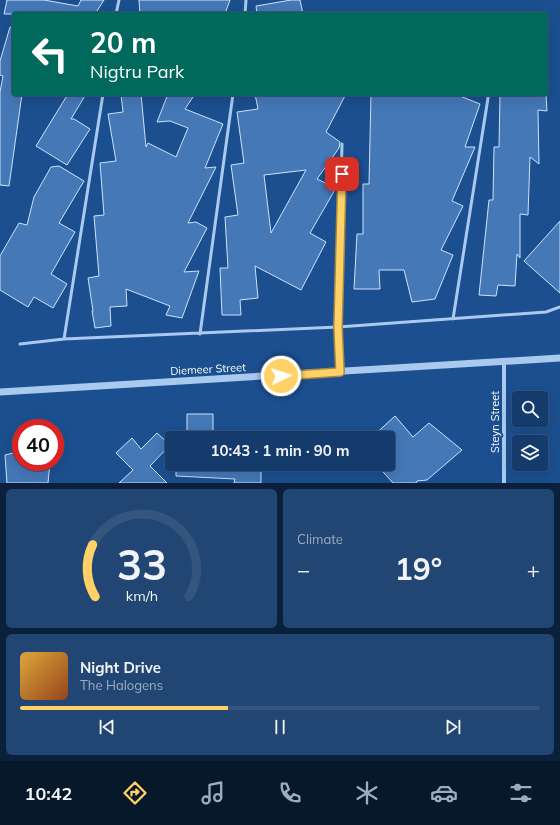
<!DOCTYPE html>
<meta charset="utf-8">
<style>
body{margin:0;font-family:Mulish,sans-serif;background:#214673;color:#f1f3f6;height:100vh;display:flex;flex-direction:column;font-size:15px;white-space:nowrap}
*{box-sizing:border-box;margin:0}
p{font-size:13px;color:#9dadc1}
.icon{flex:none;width:22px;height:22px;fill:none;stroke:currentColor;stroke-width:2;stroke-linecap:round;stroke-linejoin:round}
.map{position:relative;height:483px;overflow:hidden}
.details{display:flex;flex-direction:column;gap:6px;padding:6px;background:#0b203b;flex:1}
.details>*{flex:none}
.banner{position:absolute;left:12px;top:12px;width:536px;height:84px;border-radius:4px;box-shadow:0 4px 16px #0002,0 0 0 1px #33557e;background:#00695c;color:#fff;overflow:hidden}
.controls{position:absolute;left:512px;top:391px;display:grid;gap:8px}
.controls a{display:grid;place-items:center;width:36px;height:36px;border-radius:4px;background:#143b6b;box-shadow:0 4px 16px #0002,0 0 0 1px #33557e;font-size:20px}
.speed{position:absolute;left:12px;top:419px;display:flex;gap:8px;font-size:20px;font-weight:700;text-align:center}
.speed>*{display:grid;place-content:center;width:52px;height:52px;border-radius:50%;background:#143b6b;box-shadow:0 4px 16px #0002,0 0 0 1px #33557e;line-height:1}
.speed .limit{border:6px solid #d22;background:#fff;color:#111}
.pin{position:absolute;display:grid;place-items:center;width:34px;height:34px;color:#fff;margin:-17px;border-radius:8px;box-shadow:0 2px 6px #0006}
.me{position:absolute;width:44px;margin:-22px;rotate:86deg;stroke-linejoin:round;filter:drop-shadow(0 0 3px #0008)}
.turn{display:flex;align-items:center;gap:14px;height:84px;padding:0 12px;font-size:18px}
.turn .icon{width:52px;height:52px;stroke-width:2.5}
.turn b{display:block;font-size:28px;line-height:34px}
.big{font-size:30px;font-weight:700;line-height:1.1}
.details .widget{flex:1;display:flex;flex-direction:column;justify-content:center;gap:6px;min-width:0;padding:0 14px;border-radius:6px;background:#214673}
.details .dial{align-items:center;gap:0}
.dial svg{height:104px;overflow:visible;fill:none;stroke:#33557e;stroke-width:7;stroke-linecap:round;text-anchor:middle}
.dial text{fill:#f1f3f6;stroke:none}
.song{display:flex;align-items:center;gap:12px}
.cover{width:48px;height:48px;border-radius:6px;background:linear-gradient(135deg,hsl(40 70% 55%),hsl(20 70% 35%))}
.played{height:4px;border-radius:2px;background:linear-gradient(90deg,#ffd166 40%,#33557e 40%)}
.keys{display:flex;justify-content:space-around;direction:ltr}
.heat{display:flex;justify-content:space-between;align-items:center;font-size:22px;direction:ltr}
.details .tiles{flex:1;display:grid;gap:6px;grid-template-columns:1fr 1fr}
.widget:last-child{grid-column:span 2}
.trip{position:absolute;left:165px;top:431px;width:230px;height:40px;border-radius:4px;background:#143b6b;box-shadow:0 4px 16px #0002,0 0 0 1px #33557e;font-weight:700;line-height:40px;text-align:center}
.menu{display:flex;height:64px;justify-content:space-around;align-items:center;background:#08182b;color:#9dadc1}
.menu .icon{width:28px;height:28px}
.menu .current{color:#ffd166}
.menu b{font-size:18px;color:#f1f3f6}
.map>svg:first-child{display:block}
.building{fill:#4478b7;stroke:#cfe3fa;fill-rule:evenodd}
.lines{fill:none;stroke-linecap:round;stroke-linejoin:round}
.service{stroke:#a9c9ee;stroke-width:3}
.minor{stroke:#a9c9ee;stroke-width:4}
.tertiary{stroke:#a9c9ee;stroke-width:7}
.route-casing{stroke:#a68842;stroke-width:10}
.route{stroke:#ffd166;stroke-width:7}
.labels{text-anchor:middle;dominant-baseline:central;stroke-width:4;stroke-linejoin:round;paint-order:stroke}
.street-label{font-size:11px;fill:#fff;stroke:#1b4f8f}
</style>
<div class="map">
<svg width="560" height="483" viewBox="0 0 560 483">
<rect width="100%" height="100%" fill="#1b4f8f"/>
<!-- building -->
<path class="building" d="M7 0H44L78 6 81 0H104L95 14H4Z
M139 0H230L225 14H140Z
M291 0H300L303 14H257L256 6Z
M10 27 14 28V94H22L9 186 0 185V92L3 76 0 75V61Z
M68 94H86L71 119H74L90 129 67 165 36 146Z
M121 94H141L146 147 148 143 176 157 188 128 170 121 157 122 168 94H195L185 109 223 124 205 168 216 167 188 223 196 222 207 228 184 272 199 271 182 318 166 315 170 306 126 289 127 306 110 307 111 326 95 328 92 311H93L88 278 99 276 94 216 104 215 100 163 116 161 108 114 123 112Z
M255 94H346L326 132 340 142 339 148 317 179 336 188 310 233 326 242 301 290 255 266 258 298 240 300 241 315H222L220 268H228L225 217 238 215 231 165 244 163 237 112 258 109ZM306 170 271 233 264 175Z
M371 94H455L480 104 465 147H475L452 201 463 206 441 250 453 255 435 299 412 302 404 270H379L380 289H354L357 234H363V184H369Z
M546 94 547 111 538 110 539 164 530 157 528 215 520 214V258L517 254 515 286 498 285 496 296 479 295 489 200H493L494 147H499L500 95Z
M59 166 84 181 59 223 75 232 51 274 67 284 53 308 34 297 28 307 0 290V256L19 223 27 225 34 197 51 167Z
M560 221V293L524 261Z
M187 414H213V438H187Z
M395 416 413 437 429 423 462 450 427 480 417 481 416 483H393L376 464H388V438H371Z
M157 433 170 445 150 466 167 483H119L133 470 116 453 132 438 141 449Z
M21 451V462H50L48 483H7L5 455Z
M176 464H261V483H234L235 479 176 476Z"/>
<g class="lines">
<!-- service -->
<path class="service" d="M116 14 119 0
M245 14 246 0
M453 319 488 98
M200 334 233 94
M64 339 103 94
M20 344 64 339 338 327 546 312 560 307
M339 347 338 327 342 144"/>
<!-- minor -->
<path class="minor" d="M339 347 340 372
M504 483V362"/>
<!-- tertiary -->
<path class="tertiary" d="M0 392 560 358"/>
</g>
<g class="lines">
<defs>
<path id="route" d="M281 376 340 372 338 327 342 174"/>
</defs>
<!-- route casing -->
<use href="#route" class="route-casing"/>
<!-- route -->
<use href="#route" class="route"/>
</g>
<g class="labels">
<!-- street labels -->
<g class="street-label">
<text transform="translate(208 369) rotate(-3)">Diemeer Street</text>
<text transform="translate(495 422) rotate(-90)">Steyn Street</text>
</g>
</g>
</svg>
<div class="controls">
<a><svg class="icon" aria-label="search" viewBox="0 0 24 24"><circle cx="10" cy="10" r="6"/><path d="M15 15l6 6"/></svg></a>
<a><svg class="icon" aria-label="layers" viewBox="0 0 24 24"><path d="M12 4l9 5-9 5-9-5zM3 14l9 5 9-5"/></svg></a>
</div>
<div class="speed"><div class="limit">40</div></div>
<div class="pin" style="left:342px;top:174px;background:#d93025"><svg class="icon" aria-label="arrive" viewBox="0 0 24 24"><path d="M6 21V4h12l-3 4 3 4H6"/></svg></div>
<svg class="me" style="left:281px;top:376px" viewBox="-20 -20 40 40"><circle r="17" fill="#ffd166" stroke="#fff" stroke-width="3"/><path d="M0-11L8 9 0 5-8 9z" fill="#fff"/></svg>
<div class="trip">10:43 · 1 min · 90 m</div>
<div class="banner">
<div class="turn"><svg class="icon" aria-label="left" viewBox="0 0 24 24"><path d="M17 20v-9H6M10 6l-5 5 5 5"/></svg><div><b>20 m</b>Nigtru Park</div></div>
</div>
</div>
<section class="details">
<div class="tiles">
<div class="widget dial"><svg viewBox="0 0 100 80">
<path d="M14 69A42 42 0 1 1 86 69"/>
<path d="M14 69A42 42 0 0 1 12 29" stroke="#ffd166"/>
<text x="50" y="56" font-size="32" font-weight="700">33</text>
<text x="50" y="72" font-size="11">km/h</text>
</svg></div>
<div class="widget"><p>Climate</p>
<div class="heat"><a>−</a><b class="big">19°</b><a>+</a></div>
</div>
<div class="widget">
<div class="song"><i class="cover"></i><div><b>Night Drive</b><p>The Halogens</p></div></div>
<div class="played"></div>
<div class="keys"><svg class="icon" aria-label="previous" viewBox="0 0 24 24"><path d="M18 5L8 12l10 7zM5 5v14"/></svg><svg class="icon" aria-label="pause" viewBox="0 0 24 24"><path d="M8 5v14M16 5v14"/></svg><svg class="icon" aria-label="next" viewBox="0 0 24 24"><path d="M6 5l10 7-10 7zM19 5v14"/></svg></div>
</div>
</div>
</section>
<nav class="menu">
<b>10:42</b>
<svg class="icon current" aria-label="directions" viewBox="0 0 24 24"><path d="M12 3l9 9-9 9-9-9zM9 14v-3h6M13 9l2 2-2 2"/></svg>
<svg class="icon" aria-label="music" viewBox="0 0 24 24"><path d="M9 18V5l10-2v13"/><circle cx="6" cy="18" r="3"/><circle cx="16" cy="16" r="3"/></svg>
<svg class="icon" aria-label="phone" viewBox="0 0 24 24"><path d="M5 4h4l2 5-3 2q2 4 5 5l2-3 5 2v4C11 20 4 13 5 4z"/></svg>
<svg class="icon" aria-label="climate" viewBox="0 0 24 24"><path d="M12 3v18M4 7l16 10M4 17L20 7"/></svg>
<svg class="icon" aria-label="car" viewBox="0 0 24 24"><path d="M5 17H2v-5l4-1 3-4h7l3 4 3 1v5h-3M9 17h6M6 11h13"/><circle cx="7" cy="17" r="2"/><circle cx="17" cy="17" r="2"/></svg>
<svg class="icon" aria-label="filters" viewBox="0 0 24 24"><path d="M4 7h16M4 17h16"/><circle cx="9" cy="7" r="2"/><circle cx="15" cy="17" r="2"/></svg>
</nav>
